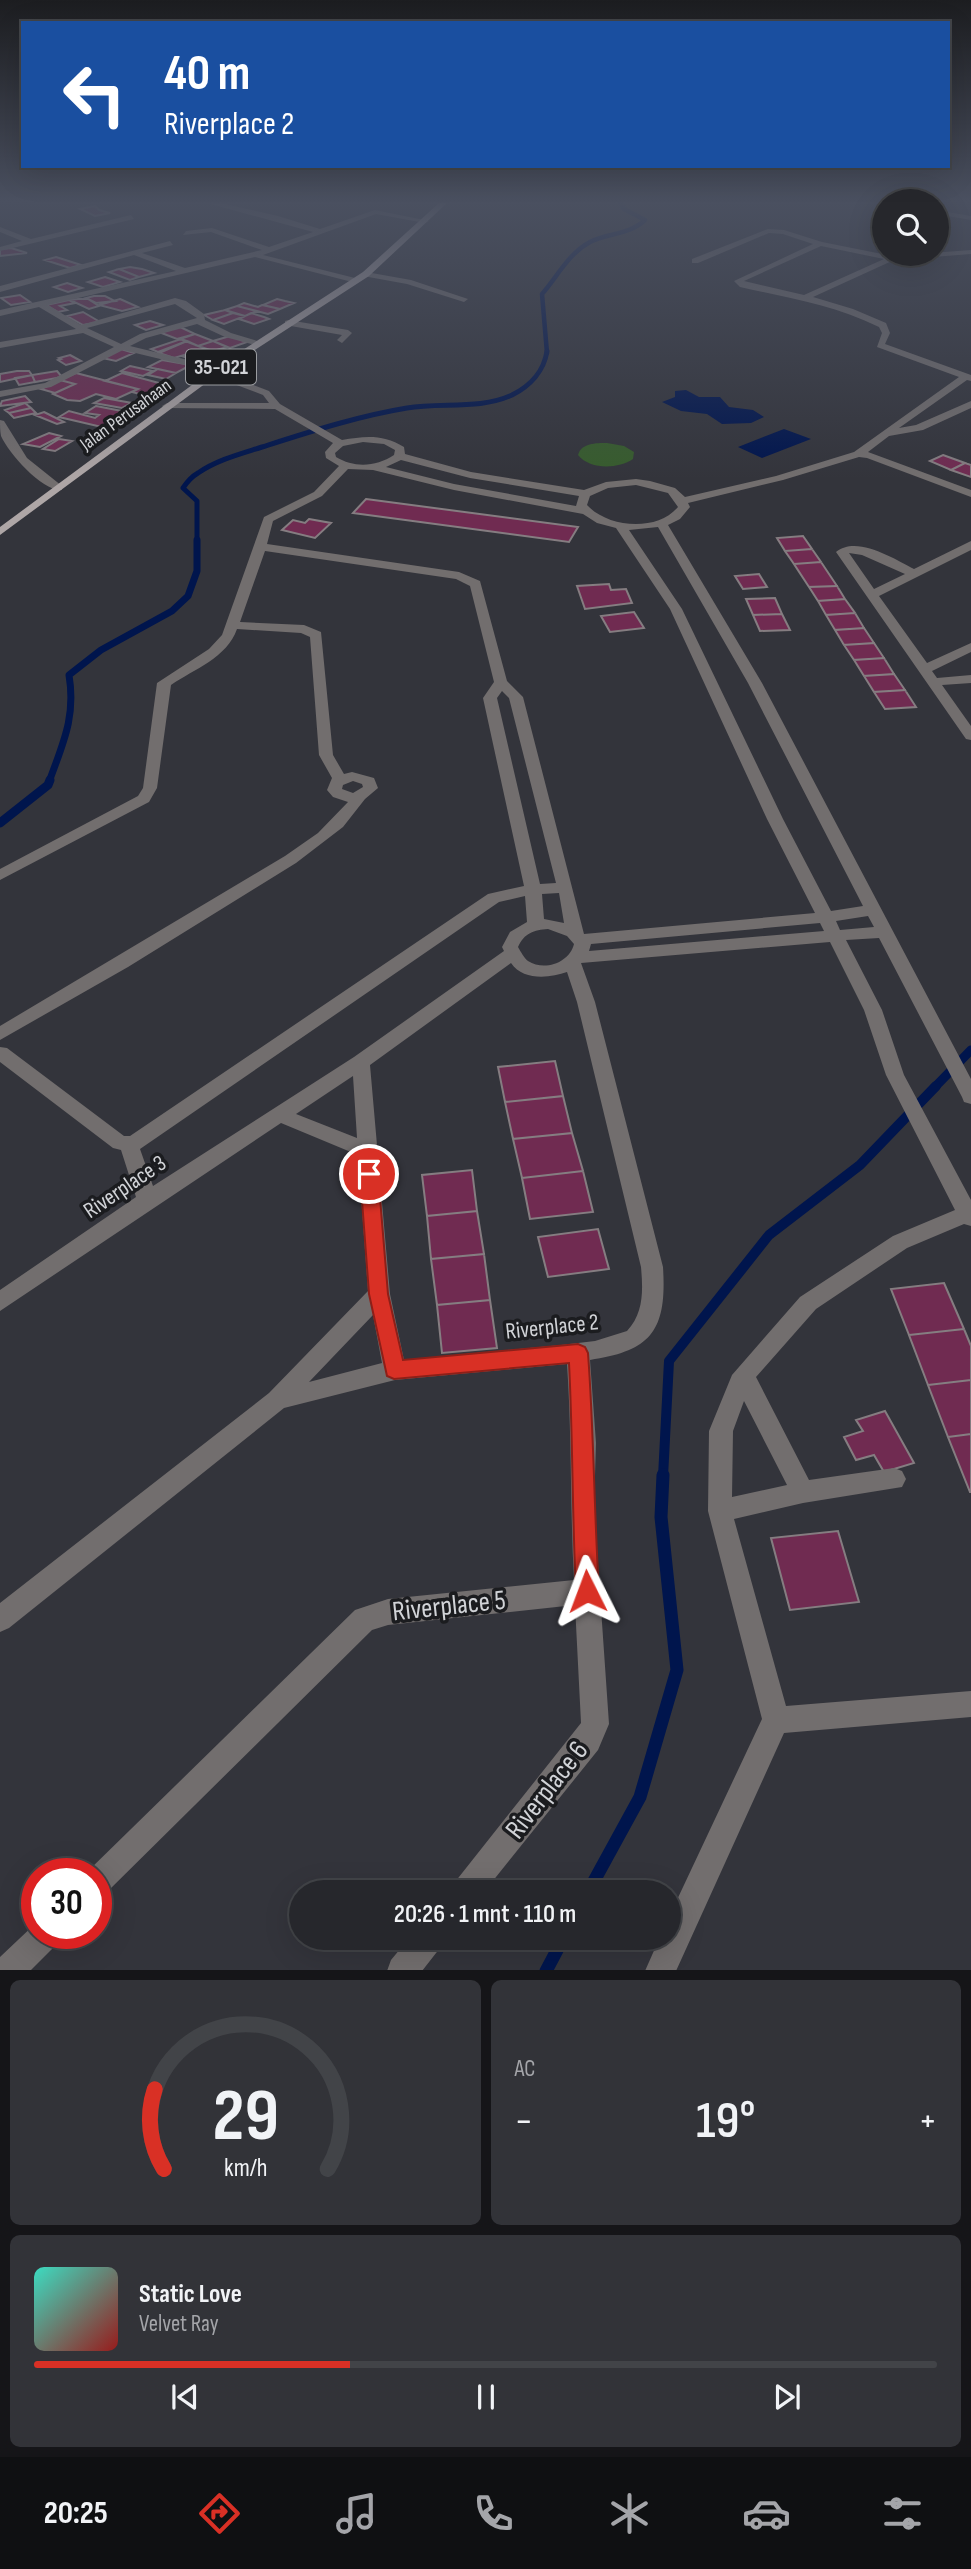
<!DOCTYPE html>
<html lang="id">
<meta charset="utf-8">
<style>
body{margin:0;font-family:"Sofia Sans Condensed",sans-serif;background:#323338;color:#f1f3f6;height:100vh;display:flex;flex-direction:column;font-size:26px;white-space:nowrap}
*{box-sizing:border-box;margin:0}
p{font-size:23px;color:#a4a5a9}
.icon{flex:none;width:38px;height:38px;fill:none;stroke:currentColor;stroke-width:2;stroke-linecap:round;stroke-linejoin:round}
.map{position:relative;height:1970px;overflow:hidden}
.drawer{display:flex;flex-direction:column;gap:10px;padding:10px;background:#151518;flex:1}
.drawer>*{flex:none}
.guide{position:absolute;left:21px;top:21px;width:929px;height:147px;border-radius:0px;box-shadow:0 7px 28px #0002,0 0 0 2px #424448;background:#1a4fa0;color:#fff;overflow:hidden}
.buttons{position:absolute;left:872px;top:189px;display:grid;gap:14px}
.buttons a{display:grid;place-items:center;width:77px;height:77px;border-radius:50%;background:#26272c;box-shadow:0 7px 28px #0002,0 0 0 2px #424448;font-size:35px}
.speed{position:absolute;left:21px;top:1858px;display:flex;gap:14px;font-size:35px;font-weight:700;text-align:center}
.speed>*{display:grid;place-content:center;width:91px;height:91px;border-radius:50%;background:#26272c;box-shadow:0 7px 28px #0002,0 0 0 2px #424448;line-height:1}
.speed .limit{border:10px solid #d22;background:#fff;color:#111}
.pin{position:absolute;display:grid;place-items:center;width:60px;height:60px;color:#fff;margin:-30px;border:4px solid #fff;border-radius:50%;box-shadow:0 2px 7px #0007}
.me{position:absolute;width:77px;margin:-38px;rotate:357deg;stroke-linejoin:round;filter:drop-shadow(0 0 5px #0008)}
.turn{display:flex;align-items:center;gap:24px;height:147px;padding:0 28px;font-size:32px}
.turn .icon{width:91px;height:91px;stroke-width:2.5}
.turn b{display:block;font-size:49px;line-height:60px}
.big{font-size:52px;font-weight:600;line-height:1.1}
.drawer .tile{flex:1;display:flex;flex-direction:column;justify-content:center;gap:10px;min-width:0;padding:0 24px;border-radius:10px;background:#323338}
.drawer .dial{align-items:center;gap:0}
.dial svg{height:182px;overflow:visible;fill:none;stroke:#424448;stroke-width:7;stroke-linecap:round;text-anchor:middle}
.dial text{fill:#f1f3f6;stroke:none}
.song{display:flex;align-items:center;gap:21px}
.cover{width:84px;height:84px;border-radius:10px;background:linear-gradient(135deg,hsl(170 70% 55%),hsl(0 70% 35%))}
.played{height:7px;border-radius:4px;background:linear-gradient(90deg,#d93025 35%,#424448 35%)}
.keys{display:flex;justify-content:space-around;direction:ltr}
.heat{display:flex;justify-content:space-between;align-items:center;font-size:38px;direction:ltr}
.drawer .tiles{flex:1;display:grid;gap:10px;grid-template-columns:1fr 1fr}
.tile:last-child{grid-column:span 2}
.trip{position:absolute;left:289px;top:1880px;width:392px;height:70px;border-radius:35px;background:#26272c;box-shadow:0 7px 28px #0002,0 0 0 2px #424448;font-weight:600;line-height:70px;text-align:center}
.tabs{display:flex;height:112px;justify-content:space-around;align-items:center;background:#0f1012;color:#a4a5a9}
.tabs .icon{width:49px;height:49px}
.tabs .current{color:#d93025}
.tabs b{font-size:32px;color:#f1f3f6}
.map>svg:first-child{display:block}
.green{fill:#375c2d}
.water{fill:#00154d}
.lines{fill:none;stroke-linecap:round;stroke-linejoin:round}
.stream-far5{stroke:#00154d;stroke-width:4.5}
.stream-far4{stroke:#00154d;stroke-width:5}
.stream-far3{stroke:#00154d;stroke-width:7}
.stream-far2{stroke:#00154d;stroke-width:9}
.stream-far1{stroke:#00154d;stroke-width:10}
.stream{stroke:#00154d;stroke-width:13}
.building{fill:#702b51;stroke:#857d81;stroke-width:2}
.minor{fill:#726e6e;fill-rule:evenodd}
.major{fill:#aea6a6;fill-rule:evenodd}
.route{fill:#d93025;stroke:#8d1f18;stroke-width:2}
.labels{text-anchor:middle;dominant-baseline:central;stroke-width:7;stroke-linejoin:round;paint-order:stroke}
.far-street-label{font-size:19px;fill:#d1d3d7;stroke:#1b1c1f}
.shield{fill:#1b1c1f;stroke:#9a9ca0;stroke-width:2}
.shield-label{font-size:21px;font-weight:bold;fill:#d1d3d7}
.street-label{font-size:23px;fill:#d1d3d7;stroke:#1b1c1f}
.near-street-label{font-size:28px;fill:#d1d3d7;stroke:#1b1c1f}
</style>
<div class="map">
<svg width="971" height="1971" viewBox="0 0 971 1971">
<rect width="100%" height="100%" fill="#33343b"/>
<!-- green -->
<path class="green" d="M607 443 624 446 634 452 633 459C618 469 590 470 578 455 581 443 596 443 607 443Z"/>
<!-- water -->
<path class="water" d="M686 390 699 397H720L729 407 753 410 764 417 751 423 722 424 707 414 681 411 662 402 675 397V391Z
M784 429 811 439 762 458 738 447Z"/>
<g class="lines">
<!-- stream-far5 -->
<path class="stream-far5" d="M547 353 542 294C557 277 569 253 590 242 608 233 629 235 645 220L624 209 620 203"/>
<!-- stream-far4 -->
<path class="stream-far4" d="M197 542V501L183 488C187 482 191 477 198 473 217 460 240 454 262 447 309 432 358 416 407 408 441 402 480 410 512 395 530 386 544 371 547 351"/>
<!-- stream-far3 -->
<path class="stream-far3" d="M49 782C63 743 76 717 69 675L101 650 172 611 188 596 197 571V540"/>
<!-- stream-far2 -->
<path class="stream-far2" d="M0 823 48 785 50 780
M934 1088 971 1050"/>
<!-- stream-far1 -->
<path class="stream-far1" d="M663 1477 669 1361 769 1235 860 1165 936 1086"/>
<!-- stream -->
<path class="stream" d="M588 1892 640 1797 677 1670 661 1517 663 1475
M546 1971 564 1937"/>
</g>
<!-- building -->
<path class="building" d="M95 206 99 210 110 213 95 216 80 209Z
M11 248 27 253 0 256V249Z
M56 257 81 265 70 268 45 260Z
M130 267 142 269 154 273 139 277 119 269Z
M119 269 139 277 130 280 109 272Z
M105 277 120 282 103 287 88 282Z
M67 283 82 288 68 292 54 287Z
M20 295 30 302 11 305 1 298Z
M94 296H105L115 301 96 303 86 298Z
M78 299H88L99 306 89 309 70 300Z
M120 299 138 307 122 311 99 305Z
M277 299 285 301 294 303 280 309 263 305Z
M69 300 75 303 60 306 67 310 58 312 46 305Z
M244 303 258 307 262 305 280 309 268 314 237 306Z
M237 306 257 311 245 316 225 310Z
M225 310 233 313 213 320 204 315Z
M83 312 100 322 83 325 67 316Z
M233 313 245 316 224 324 213 320Z
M251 313 264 317 269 319 254 324 239 319Z
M150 321 163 325 146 330 135 325Z
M178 326 195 334 177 339 159 332Z
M195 334 213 341 198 346 180 339Z
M230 336 247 342 230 348 213 341Z
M181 339 187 341 158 352 151 349Z
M187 341 205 349 174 358 159 353Z
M213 341 227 347 213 351 198 346Z
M121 349 134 353 116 361 102 358Z
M205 349 213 351 190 359 182 356Z
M70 355 81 361 66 365 58 360 61 359 59 358Z
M162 360 191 365 176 373 148 367Z
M130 366 153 371 143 376 121 371Z
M158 369 176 373 166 379 148 375Z
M17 371H29L32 375 0 382V374Z
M57 371 62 377 35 382 32 375Z
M76 373 138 389 116 399 96 394 80 401 67 400 53 394 75 384 60 380Z
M122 373 170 386 147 396 132 392 138 389 105 381Z
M32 375 35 382 19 385 15 378Z
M60 380 75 384 55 393 41 389Z
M25 396 31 402 0 406 2 401Z
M104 398 132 403 122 408 94 403Z
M25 403 31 408 9 413 5 410Z
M96 406 132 413 106 428 59 417 69 411 95 418 99 415 85 413Z
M31 408 36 413 14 418 9 413Z
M44 412 64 422 57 424 35 415Z
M49 433 61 436 40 447 23 444Z
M59 439 72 441 55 451 43 449Z
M943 455 965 463 951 470 930 461Z
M965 463 971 465V477L951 470Z
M366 499 578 527 569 542 353 513Z
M309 519 331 523 315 538 282 530 293 520 305 523Z
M803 536 812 549 785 551 777 538Z
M812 549 821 562 794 564 785 551Z
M821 562 837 586 809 587 794 564Z
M759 574 767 587 743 589 735 576Z
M609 584 611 590 626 589 632 603 585 609 577 586Z
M837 586 845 599 818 601 809 587Z
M775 598 782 614 753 615 746 599Z
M845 599 855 613 826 615 818 601Z
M634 612 644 628 610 632 601 616Z
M855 613 864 628 835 630 826 615Z
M782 614 790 630 760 631 753 615Z
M864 628 874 643 844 645 835 630Z
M874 643 884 658 854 660 844 645Z
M884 658 894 674 864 676 854 660Z
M894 674 905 690 874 692 864 676Z
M905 690 916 707 885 709 874 692Z
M555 1061 563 1096 505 1102 498 1067Z
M563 1096 572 1133 513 1139 505 1102Z
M572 1133 583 1171 522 1178 513 1139Z
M472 1170 477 1211 427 1216 422 1175Z
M583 1171 593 1212 530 1219 522 1178Z
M477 1211 484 1254 431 1259 427 1216Z
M598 1229 609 1269 548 1277 538 1237Z
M484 1254 490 1300 437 1305 431 1259Z
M944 1283 964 1329 909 1335 891 1289Z
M490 1300 497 1348 442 1353 437 1305Z
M964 1329 971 1346V1380L928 1385 909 1335Z
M971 1380V1434L948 1437 928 1385Z
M885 1411 914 1463 884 1472 874 1455 856 1460 844 1437 863 1431 856 1420Z
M971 1434V1492H970L948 1437Z
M838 1531 859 1602 790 1610 771 1538Z"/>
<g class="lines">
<!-- minor -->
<path class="minor" d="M207 203H221L278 216 320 229 375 210 429 221 425 223 376 214 263 255 359 279 356 283 255 257 48 305 81 325 175 298 186 301 204 314 205 320 231 333 264 343 259 346 225 337 197 324 146 338 130 346 221 368 220 372 269 391 280 404 342 440C365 436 383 434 404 447L405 454 471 472 584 490 606 482 636 479 650 481 675 488 685 497 776 476 854 452 959 377 877 347 882 333 879 327C834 305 788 298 740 287L734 281 813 244 783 234 769 233 698 263H692V259L768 229 784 230 822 242 892 256 971 250V254L894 260 813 297 853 309 886 323 890 333 885 344 971 375V381L967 380 899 428 916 425 971 401V408L923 430 889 436 868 452 971 490V497L867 458 859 457 783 480 688 503 690 507 680 519 668 525 762 683 971 1079V1104L964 1102 962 1097 879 938 846 940 882 1010 904 1075 971 1200V1226L964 1224 907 1248 816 1309 756 1377 809 1480 894 1468 902 1471 906 1479 902 1487 803 1503 734 1519 786 1706 971 1691V1717L784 1733 676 1971H645L660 1937H668V1919L762 1719 708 1511 709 1431 732 1375 800 1297 893 1236 955 1210 886 1075 864 1010 830 942 581 963 595 1002 663 1267C667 1330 652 1351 590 1360L596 1443 594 1507 609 1724 598 1750 484 1892H450L455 1882 581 1723 575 1605 388 1625 372 1630 106 1893 96 1898V1874H85L355 1610 388 1599 574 1580C570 1508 572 1436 567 1364L395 1380 284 1408 9 1628 0 1632V1603L269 1393 368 1291 358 1155 281 1123 0 1311V1290L136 1197 121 1150 113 1148 0 1062V1047L7 1048 124 1136H130L488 894 524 886 483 698 494 682 470 586 456 579 265 551 240 622 304 625 321 632 333 755 344 774 352 772 374 778 378 788 365 799 343 827 296 863 128 967 0 1040V1026L285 856 318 833 348 802 333 797 327 790 332 778 319 755 310 637 301 633 237 629C227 658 194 669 171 685L157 788 149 802 0 880V869L138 796 143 788 157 683 209 649 222 635 264 517 314 492 339 466 326 458 325 452 333 443 275 409 164 408 162 406 167 403H269L263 395 210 375V371L123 350 51 387 0 397V391L45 383 114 347 83 333 0 348V342L76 329 39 307 0 316V310L176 271 134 255 0 292V286L170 241 173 245 142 253 185 268 262 250 211 232 183 235 186 231 212 228 269 247 313 232ZM821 246 884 259 804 295 744 281ZM175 304 197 318 140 334 121 344 87 328ZM363 442 384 444 395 450 394 455C376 467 354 468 336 457L335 453 343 446ZM401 460 470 478 579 496 576 506 454 484 386 467ZM348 469 373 470 454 490 583 514 597 523 616 528 670 609 767 819 815 913 584 934 523 697 507 681 480 581 459 572 267 544 273 521 322 496ZM636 485 668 493 678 507C657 532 608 528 587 505L590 496 608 488ZM658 527 748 683 863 906 831 911 783 819 682 609 629 530ZM502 691 509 698 556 883 540 884 497 698ZM353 781 362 784 363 787 353 793 342 789 343 785ZM559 893 564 923 544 919 542 894ZM525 896 527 922 510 932 502 947 504 951 354 1057 153 1186 140 1149 499 902ZM868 916 874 927 840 930 836 921ZM820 923 824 931 589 951 591 944ZM548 929 567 936 574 944C570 962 545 972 528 961 524 958 521 952 518 947 524 933 534 930 548 929ZM511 963C523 981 550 978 567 972L577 1002 641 1267C643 1290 644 1313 627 1331L595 1341 561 1345 404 1360 390 1294 370 1065ZM353 1076 357 1138 296 1114ZM373 1315 382 1363 309 1382ZM744 1401 787 1485 732 1497 733 1431Z
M936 210 971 216V220L936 214Z
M131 215 134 219 0 251V247L22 241 0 232V227L31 239Z
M881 215H884V222L880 220Z
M876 230 884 232V236L873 234Z
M366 272 411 280 468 299 464 302 407 284 363 276Z
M288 320 348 330 352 333 342 343 337 340 342 335 285 325V321Z
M0 420 4 421 27 458 62 486V490C43 492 9 454 1 436 0 431 0 426 0 420Z
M971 541V550L879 596 927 663 971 643V652L932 671 937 678 971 675V683L942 685 971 726V740L966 739 836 552C857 535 894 559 914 569ZM849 553 862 555 905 574 874 589Z
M37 1922V1934H60L56 1945 30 1971H0V1957Z
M410 1937H444L440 1948 422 1971H387L391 1960Z"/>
<!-- major -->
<path class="major" d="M439 203H447L369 276 221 372 0 535V527L215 368 363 272Z"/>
</g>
<!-- sky -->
<linearGradient id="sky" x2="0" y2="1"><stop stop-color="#1c1d20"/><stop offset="0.42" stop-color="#4a5060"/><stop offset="1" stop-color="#4a5060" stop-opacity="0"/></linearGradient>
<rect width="971" height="479" fill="url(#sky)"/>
<!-- route -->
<path class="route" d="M369 1167 376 1169 378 1174 388 1294 403 1360 578 1344 585 1347 588 1353C594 1433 594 1512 599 1591L595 1599 587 1603 579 1599 576 1591C572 1515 573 1439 569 1363L394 1379 387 1376 369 1294 360 1174 363 1169Z"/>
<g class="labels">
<!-- far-street labels -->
<g class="far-street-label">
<text transform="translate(126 415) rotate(-36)">Jalan Perusahaan</text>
</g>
<!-- shield labels -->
<rect class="shield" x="186" y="349.5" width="70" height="35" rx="5"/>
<g class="shield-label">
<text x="221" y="367">35-021</text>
</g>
<!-- street labels -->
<g class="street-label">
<text transform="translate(125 1187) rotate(-34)">Riverplace 3</text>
<text transform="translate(552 1327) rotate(-6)">Riverplace 2</text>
</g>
<!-- near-street labels -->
<g class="near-street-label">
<text transform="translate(449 1606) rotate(-6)">Riverplace 5</text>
<text transform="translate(547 1790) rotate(-52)">Riverplace 6</text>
</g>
</g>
</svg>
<div class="buttons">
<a><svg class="icon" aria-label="search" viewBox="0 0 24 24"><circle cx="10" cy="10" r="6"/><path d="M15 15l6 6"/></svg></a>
</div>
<div class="speed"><div class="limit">30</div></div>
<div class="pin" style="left:369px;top:1174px;background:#d93025"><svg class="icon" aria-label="arrive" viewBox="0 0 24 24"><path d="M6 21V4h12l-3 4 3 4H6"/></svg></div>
<svg class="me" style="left:587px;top:1591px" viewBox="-20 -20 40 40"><path d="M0-17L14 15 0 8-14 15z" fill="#d93025" stroke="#fff" stroke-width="4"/></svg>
<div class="trip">20:26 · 1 mnt · 110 m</div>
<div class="guide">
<div class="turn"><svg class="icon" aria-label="left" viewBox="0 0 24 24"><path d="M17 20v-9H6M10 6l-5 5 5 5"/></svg><div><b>40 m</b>Riverplace 2</div></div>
</div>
</div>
<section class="drawer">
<div class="tiles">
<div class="tile dial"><svg viewBox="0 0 100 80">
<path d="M14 69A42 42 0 1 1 86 69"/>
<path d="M14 69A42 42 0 0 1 10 34" stroke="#d93025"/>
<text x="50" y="56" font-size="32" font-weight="700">29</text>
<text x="50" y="72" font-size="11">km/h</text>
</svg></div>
<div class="tile"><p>AC</p>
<div class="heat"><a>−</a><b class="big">19°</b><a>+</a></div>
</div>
<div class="tile">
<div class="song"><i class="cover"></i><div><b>Static Love</b><p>Velvet Ray</p></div></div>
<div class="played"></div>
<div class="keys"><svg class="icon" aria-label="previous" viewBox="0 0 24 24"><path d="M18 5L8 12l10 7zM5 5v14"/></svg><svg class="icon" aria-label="pause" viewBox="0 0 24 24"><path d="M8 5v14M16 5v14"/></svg><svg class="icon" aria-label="next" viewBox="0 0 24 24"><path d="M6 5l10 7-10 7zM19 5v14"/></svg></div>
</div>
</div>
</section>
<nav class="tabs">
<b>20:25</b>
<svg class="icon current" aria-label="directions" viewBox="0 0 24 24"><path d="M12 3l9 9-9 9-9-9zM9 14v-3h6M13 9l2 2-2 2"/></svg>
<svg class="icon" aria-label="music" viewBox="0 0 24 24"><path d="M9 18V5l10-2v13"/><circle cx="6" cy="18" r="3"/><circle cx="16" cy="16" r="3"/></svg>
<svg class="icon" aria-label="phone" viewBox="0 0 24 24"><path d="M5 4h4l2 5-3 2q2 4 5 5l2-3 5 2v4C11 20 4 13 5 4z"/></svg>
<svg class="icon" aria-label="climate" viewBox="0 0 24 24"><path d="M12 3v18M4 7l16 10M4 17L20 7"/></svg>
<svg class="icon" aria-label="car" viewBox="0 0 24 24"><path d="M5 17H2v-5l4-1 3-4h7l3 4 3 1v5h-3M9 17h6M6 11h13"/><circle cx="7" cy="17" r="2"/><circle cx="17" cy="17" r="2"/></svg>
<svg class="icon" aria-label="filters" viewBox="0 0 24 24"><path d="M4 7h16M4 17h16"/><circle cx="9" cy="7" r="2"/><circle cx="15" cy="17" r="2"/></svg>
</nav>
